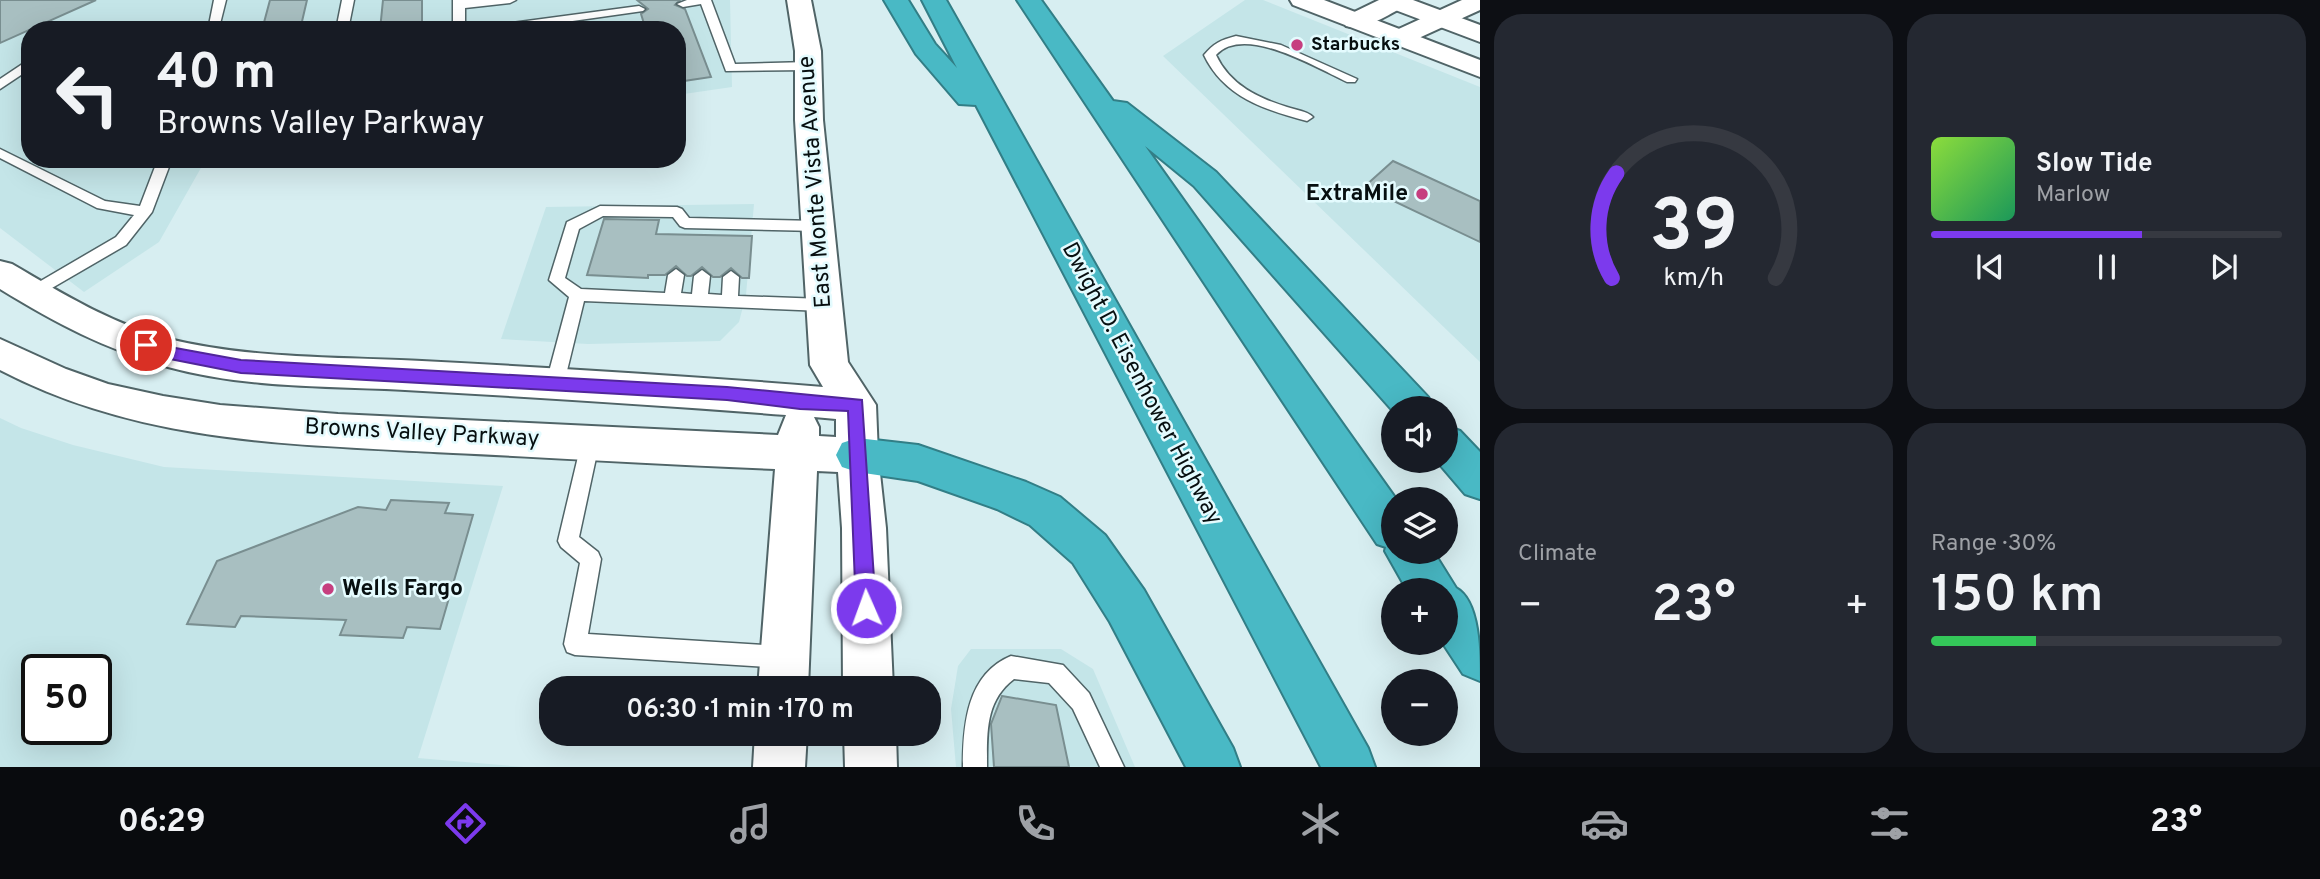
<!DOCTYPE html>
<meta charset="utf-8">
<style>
body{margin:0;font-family:Overpass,sans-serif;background:#242831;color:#f1f3f6;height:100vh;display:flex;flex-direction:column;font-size:26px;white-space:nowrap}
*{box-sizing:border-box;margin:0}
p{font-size:23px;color:#9ea1a6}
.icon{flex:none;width:38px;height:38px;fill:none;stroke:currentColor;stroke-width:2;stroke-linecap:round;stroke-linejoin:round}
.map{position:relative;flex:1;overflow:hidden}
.drawer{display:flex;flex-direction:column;gap:14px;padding:14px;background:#0d0f14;width:840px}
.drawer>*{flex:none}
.top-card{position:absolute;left:21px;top:21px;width:665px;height:147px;border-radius:28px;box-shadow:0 7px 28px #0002;background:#171b24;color:#f1f3f6;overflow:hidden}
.controls{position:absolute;left:1381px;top:396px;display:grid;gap:14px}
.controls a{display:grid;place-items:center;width:77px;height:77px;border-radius:50%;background:#171b24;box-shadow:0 7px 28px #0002;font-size:35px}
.speed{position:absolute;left:21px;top:654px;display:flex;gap:14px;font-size:35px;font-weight:700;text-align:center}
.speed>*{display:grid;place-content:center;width:91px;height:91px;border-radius:50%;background:#171b24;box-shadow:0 7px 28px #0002;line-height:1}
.speed .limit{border:4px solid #111;border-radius:10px;background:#fff;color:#111}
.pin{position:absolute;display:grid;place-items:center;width:60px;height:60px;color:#fff;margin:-30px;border:4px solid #fff;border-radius:50%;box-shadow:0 2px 7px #0007}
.me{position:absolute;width:77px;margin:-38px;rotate:358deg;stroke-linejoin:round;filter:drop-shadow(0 0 5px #0008)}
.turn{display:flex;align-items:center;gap:24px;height:147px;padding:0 21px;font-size:32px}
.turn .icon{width:91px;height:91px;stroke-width:2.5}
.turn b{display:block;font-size:49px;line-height:60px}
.big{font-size:52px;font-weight:600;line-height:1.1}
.drawer .tile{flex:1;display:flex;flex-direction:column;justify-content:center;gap:10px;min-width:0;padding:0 24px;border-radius:28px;background:#242831}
.drawer .dial{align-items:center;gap:0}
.dial svg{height:182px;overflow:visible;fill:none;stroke:#363941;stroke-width:7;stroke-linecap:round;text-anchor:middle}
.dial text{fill:#f1f3f6;stroke:none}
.song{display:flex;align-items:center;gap:21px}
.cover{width:84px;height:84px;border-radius:10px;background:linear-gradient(135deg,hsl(90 70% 55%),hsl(150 70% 35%))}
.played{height:7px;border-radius:4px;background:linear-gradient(90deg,#7c3aed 60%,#363941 60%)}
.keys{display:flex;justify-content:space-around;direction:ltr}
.heat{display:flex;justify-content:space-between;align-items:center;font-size:38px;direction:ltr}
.charge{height:10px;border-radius:5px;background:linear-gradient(90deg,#34c759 30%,#363941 0)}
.drawer .tiles{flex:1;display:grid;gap:14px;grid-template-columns:repeat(2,1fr)}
.trip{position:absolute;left:539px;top:676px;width:402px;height:70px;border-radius:28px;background:#171b24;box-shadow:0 7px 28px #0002;font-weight:600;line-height:70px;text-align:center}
.menu{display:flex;height:112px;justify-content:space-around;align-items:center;background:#090b0e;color:#9ea1a6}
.menu .icon{width:49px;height:49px}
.menu .on{color:#7c3aed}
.menu b{font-size:32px;color:#f1f3f6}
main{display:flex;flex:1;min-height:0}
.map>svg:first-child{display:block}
.built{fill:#c4e5e8;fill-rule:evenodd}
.building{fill:#a8bfc1;stroke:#798e90;stroke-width:2}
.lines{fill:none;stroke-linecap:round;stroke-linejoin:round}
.service-casing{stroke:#506467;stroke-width:3}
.tertiary-casing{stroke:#506467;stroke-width:4}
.secondary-casing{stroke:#506467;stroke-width:4}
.motorway-casing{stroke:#327e86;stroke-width:4}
.service{fill:#fff;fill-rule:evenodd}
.tertiary{fill:#fff;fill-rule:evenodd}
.secondary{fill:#fff;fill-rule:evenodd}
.motorway{fill:#49b9c5;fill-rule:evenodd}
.route{fill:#7c3aed;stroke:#51269a;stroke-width:2}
.poi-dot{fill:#c63f7f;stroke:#e4fbfe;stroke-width:2.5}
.labels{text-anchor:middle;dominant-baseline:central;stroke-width:5;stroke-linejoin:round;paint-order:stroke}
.far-poi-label{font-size:19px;font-weight:bold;fill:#070f10;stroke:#e4fbfe;text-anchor:start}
.street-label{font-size:23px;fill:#070f10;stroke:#e4fbfe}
.poi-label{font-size:23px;font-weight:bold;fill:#070f10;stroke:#e4fbfe;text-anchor:end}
</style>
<main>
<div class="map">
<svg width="1480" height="767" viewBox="0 0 1480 767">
<rect width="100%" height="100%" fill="#d7eef1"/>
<!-- built -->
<path class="built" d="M0 0H730L732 87 677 95V30H30V159H206L159 242 84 292 0 228Z
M1245 0H1263L1480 87V362L1163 56Z
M754 204 746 295 739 322 720 341 588 344 501 339 546 207Z
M0 418 21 428 73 445 164 467 503 486 418 758 524 767H0ZM37 670H96V730H37Z
M971 649H1061L1093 669 1135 767H956L951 709 958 666Z"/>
<!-- building -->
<path class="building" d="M0 0H96L0 43Z
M270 0H307L300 30H262Z
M383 0H422V30H380Z
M637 0H680L675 5 685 9 711 77 677 82V30H646L641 14 648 9Z
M1393 161 1480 201V242L1364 187Z
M604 219 659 220 656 234 752 236 749 278H742L731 268 720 277H713L702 267 691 276H687L676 266 665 275H648V278L587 275Z
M391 500 449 503 445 513 473 515 440 629 407 627 403 638 340 635 346 620 241 616 235 627 187 624 217 561 358 507 386 510Z
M1002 696 1056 705 1069 767H994L991 724Z"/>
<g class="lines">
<defs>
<path id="service" d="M214 0H226L219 28 208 30Z
M342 0H354L348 30H336Z
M453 0H516L510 3 465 8V30H453Z
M687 0H711L735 64 808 62 814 66 808 70 726 71 701 4 683 7 677 4Z
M639 6 645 9 643 11 509 30H475L481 27Z
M1236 36 1281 45 1357 79 1355 82H1347C1315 67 1244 24 1216 55 1230 85 1258 98 1287 107 1296 110 1307 111 1313 117L1307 121C1265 110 1224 97 1204 55 1214 43 1221 40 1236 36Z
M30 59V69L0 89V79Z
M0 149 105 201 140 206 158 159H172L152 212 126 245 33 299 27 297 25 293 27 289 116 237 134 215 97 208 0 158Z
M600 206 677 207 682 209 689 218 817 221 824 226 817 231 685 228 680 226 673 217 603 216 579 229 565 278 581 289 665 293 668 275 676 269 684 275 681 293 692 294 694 276 702 270 710 276 708 294 722 295 723 277 731 271 739 277 738 296 823 299 831 305 823 311 584 301 564 383 561 388H549L546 383 569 297 549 280 567 222Z
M590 436 597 439 599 444 579 537 598 552 601 559 588 634 782 646 790 649 793 657 790 665 782 668 575 655 567 652 564 644 580 563 561 547 558 541 581 444 583 439Z
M1011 656 1063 665 1089 693 1124 767H1100L1073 709 1049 683 1014 679C985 701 987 733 987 767H963C963 725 967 674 1011 656Z"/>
<path id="tertiary" d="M1379 0H1410L1407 5C1389 14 1366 31 1346 26L1343 21 1346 16Z
M1462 0H1480V10L1410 42 1401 45 1392 42 1388 37 1392 32Z"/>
<path id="secondary" d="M787 0H811L821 51 823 120 848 362 876 405 878 455 886 528 893 688H843L842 528 838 472 817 471 808 688H758L775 469C668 465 560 458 453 453 295 444 144 445 0 370V339L66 369 108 384 163 396 220 405 338 414 778 435 786 415C659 405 532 397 405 390 326 386 244 388 168 367 103 348 57 324 0 289V261L12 264C63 294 112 324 169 339 251 359 338 357 422 361 556 368 689 376 823 387L810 365 795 120V51ZM814 417 836 419V437L819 436V427Z
M1290 0H1324L1480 60V77L1293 5Z
M1379 0H1413L1480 25V42L1382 5Z
M755 733H807L805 767H753Z
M844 733H896L897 767H845Z"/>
<path id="motorway" d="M884 0H908L935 44 957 68 922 0H946L1368 748 1375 767H1321L976 105 959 104 916 54Z
M1017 0H1041L1113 101 1127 103 1216 172 1428 397 1434 408H1393V411L1194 186 1145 146 1396 499H1393V551H1433L1456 588C1480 601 1480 653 1480 681L1463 674 1442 642H1446V590H1407L1385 551 1386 547 1377 544Z
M1446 426 1460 431 1480 452V499L1465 494 1436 460H1446Z
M857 438 918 445 1026 482 1060 497 1105 535 1144 590 1233 748 1240 767H1186L1110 622 1073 563 1030 525 997 509 918 481 857 472 842 467 836 455 842 443Z"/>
</defs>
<!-- service casing -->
<use href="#service" class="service-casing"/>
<!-- tertiary casing -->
<use href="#tertiary" class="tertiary-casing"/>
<!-- secondary casing -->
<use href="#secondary" class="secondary-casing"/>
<!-- motorway casing -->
<use href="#motorway" class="motorway-casing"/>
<!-- service -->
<use href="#service" class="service"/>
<!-- tertiary -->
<use href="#tertiary" class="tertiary"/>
<!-- secondary -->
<use href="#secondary" class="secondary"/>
<!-- motorway -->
<use href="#motorway" class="motorway"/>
</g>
<!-- route -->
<path class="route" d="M146 340 170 347 241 360 727 387 862 400 876 608 873 615 866 617 859 615 856 608 848 411 800 409 727 400 241 373 170 359 140 350 138 345 140 341Z"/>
<!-- markers -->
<g class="poi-dot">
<circle cx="1297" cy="45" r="7"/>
<circle cx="1422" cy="194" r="7"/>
<circle cx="328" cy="589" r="7"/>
</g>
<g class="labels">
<!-- far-poi labels -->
<g class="far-poi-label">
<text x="1311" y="45">Starbucks</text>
</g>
<!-- street labels -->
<g class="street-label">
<text transform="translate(816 182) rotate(-94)">East Monte Vista Avenue</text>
<text transform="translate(1141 384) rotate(62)">Dwight D. Eisenhower Highway</text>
<text transform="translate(422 434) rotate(3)">Browns Valley Parkway</text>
</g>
<!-- poi labels -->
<g class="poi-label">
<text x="1408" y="194">ExtraMile</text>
<text x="342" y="589" text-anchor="start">Wells Fargo</text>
</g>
</g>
</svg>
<div class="controls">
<a><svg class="icon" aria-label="sound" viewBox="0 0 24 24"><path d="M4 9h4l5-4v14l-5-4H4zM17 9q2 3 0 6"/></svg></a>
<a><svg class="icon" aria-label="layers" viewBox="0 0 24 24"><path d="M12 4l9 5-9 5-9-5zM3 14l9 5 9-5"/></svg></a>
<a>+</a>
<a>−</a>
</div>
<div class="speed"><div class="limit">50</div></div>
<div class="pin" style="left:146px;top:345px;background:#d93025"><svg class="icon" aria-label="arrive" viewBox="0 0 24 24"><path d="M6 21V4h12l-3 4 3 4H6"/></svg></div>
<svg class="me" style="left:866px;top:608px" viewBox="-20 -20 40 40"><circle r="17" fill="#7c3aed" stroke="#fff" stroke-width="3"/><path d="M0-11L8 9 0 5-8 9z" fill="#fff"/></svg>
<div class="trip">06:30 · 1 min · 170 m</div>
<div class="top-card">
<div class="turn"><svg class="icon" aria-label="left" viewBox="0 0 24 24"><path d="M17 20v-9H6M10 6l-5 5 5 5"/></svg><div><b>40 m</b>Browns Valley Parkway</div></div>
</div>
</div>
<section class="drawer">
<div class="tiles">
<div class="tile dial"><svg viewBox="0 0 100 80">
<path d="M14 69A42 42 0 1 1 86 69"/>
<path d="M14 69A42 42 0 0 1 16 23" stroke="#7c3aed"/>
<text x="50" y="56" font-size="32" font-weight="700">39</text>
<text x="50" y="72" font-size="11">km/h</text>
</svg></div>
<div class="tile">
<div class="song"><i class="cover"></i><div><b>Slow Tide</b><p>Marlow</p></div></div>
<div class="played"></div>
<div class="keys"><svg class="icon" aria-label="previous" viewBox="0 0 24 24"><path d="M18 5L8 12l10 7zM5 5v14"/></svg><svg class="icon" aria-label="pause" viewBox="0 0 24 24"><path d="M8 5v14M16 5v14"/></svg><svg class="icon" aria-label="next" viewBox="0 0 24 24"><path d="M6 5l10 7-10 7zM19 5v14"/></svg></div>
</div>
<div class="tile"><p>Climate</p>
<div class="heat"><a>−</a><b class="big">23°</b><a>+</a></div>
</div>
<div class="tile"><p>Range · 30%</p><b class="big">150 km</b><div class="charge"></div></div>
</div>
</section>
</main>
<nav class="menu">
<b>06:29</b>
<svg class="icon on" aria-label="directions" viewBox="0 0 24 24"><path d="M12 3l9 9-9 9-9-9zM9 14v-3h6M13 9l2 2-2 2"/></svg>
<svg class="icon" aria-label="music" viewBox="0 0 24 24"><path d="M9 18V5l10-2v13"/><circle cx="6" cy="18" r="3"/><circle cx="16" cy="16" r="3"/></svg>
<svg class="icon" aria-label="phone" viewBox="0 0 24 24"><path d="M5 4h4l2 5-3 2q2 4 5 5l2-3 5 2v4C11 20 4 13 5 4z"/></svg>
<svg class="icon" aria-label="climate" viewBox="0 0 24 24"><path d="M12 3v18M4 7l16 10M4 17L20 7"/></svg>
<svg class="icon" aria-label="car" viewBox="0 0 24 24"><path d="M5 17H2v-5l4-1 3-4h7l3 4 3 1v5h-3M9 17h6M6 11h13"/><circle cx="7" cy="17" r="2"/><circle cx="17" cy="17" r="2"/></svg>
<svg class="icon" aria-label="filters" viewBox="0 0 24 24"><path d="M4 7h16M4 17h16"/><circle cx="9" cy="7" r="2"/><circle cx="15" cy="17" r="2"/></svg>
<b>23°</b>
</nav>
